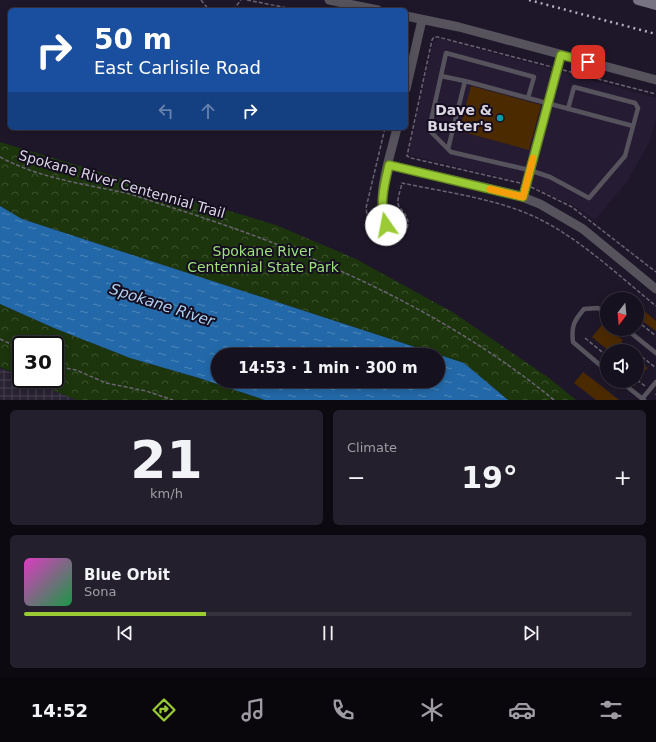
<!DOCTYPE html>
<meta charset="utf-8">
<style>
body{margin:0;font-family:"DejaVu Sans",sans-serif;background:#231f2c;color:#f1f3f6;height:100vh;display:flex;flex-direction:column;font-size:15px;white-space:nowrap}
*{box-sizing:border-box;margin:0}
p{font-size:13px;color:#9e9da4}
.icon{flex:none;width:22px;height:22px;fill:none;stroke:currentColor;stroke-width:2;stroke-linecap:round;stroke-linejoin:round}
.map{position:relative;height:400px;overflow:hidden}
.panel{display:flex;flex-direction:column;gap:10px;padding:10px;background:#0c0911;flex:1}
.panel>*{flex:none}
.top-card{position:absolute;left:8px;top:8px;width:400px;height:122px;border-radius:6px;box-shadow:0 2px 10px #0003,0 0 0 1px #35313d;background:#1a4fa0;color:#fff;overflow:hidden}
.needle{width:26px;rotate:196deg}
.tools{position:absolute;left:600px;top:292px;display:grid;gap:8px}
.tools a{display:grid;place-items:center;width:44px;height:44px;border-radius:50%;background:#16111f;box-shadow:0 2px 10px #0003,0 0 0 1px #35313d;font-size:20px}
.speed{position:absolute;left:12px;top:336px;display:flex;gap:8px;font-size:20px;font-weight:700;text-align:center}
.speed>*{display:grid;place-content:center;width:52px;height:52px;border-radius:50%;background:#16111f;box-shadow:0 2px 10px #0003,0 0 0 1px #35313d;line-height:1}
.speed .limit{border:2px solid #111;border-radius:6px;background:#fff;color:#111}
.pin{position:absolute;display:grid;place-items:center;width:34px;height:34px;color:#fff;margin:-17px;border-radius:8px;box-shadow:0 2px 6px #0006}
.me{position:absolute;width:44px;margin:-22px;rotate:348deg;stroke-linejoin:round;filter:drop-shadow(0 0 3px #0008)}
.turn{display:flex;align-items:center;gap:14px;height:84px;padding:0 20px;font-size:18px}
.turn .icon{width:52px;height:52px;stroke-width:2.5}
.turn b{display:block;font-size:28px;line-height:34px}
.lanes{display:flex;align-items:center;height:38px;padding:0 20px;background:#0003;justify-content:center;gap:20px;direction:ltr}
.lanes .off{opacity:.35}
.big{font-size:30px;font-weight:800;line-height:1.1}
.panel .tile{flex:1;display:flex;flex-direction:column;justify-content:center;gap:6px;min-width:0;padding:0 14px;border-radius:6px;background:#231f2c}
.panel .dial{align-items:center;gap:0}
.dial b{font-size:52px;line-height:1}
.song{display:flex;align-items:center;gap:12px}
.cover{width:48px;height:48px;border-radius:6px;background:linear-gradient(135deg,hsl(310 70% 55%),hsl(140 70% 35%))}
.played{height:4px;border-radius:2px;background:linear-gradient(90deg,#9acb35 30%,#35313d 30%)}
.keys{display:flex;justify-content:space-around;direction:ltr}
.heat{display:flex;justify-content:space-between;align-items:center;font-size:22px;direction:ltr}
.panel .tiles{flex:1;display:grid;gap:10px;grid-template-columns:1fr 1fr}
.tile:last-child{grid-column:span 2}
.trip{position:absolute;left:211px;top:348px;width:234px;height:40px;border-radius:20px;background:#16111f;box-shadow:0 2px 10px #0003,0 0 0 1px #35313d;font-weight:800;line-height:40px;text-align:center}
.tab-bar{display:flex;height:64px;justify-content:space-around;align-items:center;background:#09070c;color:#9e9da4}
.tab-bar .icon{width:28px;height:28px}
.tab-bar .current{color:#9acb35}
.tab-bar b{font-size:18px;color:#f1f3f6}
.map>svg:first-child{display:block}
.built{fill:#251c34}
.industrial{fill:url(#industrial-grid)}
.park{fill:url(#park-crowns)}
.water{fill:url(#water-ripples);fill-rule:evenodd}
.building{fill:#4c2a00}
.lines{fill:none;stroke-linecap:round;stroke-linejoin:round}
.path{stroke:#696373;stroke-width:1.5;stroke-dasharray:4 2;stroke-linecap:butt}
.lane{stroke:#56535d;stroke-width:4.5}
.street{stroke:#56535d;stroke-width:9}
.secondary{stroke:#777383;stroke-width:10}
.rail{stroke:#b2aebb;stroke-width:2.5;stroke-dasharray:2 4;stroke-linecap:butt}
.route-casing{stroke:#648422;stroke-width:10}
.route{stroke:#9acb35;stroke-width:7}
.slow{stroke:#f59e0b;stroke-width:7}
.culture-dot{fill:#0f9aa8;stroke:#150e20;stroke-width:1.5}
.labels{text-anchor:middle;dominant-baseline:central;stroke-width:4;stroke-linejoin:round;paint-order:stroke}
.poi-label{font-size:14px;font-weight:bold;fill:#dad6e2;stroke:#150e20;text-anchor:end}
.street-label{font-size:14px;fill:#dad6e2;stroke:#150e20}
.park-label{font-size:14px;fill:#9fe27a;stroke:#150e20}
.water-label{font-size:15px;font-style:italic;fill:#b0d1f4;stroke:#150e20}
</style>
<div class="map">
<svg width="656" height="400" viewBox="0 0 656 400">
<defs>
<pattern id="industrial-grid" width="8" height="8" patternUnits="userSpaceOnUse"><rect width="8" height="8" fill="#292333"/><path d="M0 4h8M4 0v8" fill="none" stroke="#474250"/></pattern>
<pattern id="park-crowns" width="20" height="18" patternUnits="userSpaceOnUse"><rect width="20" height="18" fill="#1c350c"/><path d="M2 6a3 3 0 1 1 6 0M12 15a3 3 0 1 1 6 0" fill="none" stroke="#3c522f"/></pattern>
<pattern id="water-ripples" width="26" height="14" patternUnits="userSpaceOnUse"><rect width="26" height="14" fill="#2369a9"/><path d="M2 4q2-2 4 0t4 0M15 11q2-2 4 0t4 0" fill="none" stroke="#4d85b8"/></pattern>
</defs>
<rect width="100%" height="100%" fill="#1e1729"/>
<!-- built -->
<path class="built" d="M439 38 656 98V119L649 143 626 183 595 220 573 205 522 182 408 155 433 42Z"/>
<!-- industrial -->
<path class="industrial" d="M0 368 21 376V379H27L77 400H0Z"/>
<!-- park -->
<path class="park" d="M0 142 276 225 356 259 454 313 549 378 576 400H508L464 363 22 219 0 206Z
M0 304 54 328 130 358 199 378 265 400H77L27 379H55V345H21V376L0 367Z"/>
<!-- water -->
<path class="water" d="M0 206 22 219 464 363 508 400H265L199 378 130 358 54 328 0 304ZM218 355H438V381H218Z"/>
<!-- building -->
<path class="building" d="M471 86 541 105 529 150 459 131Z
M637 305 656 321V331L637 317Z
M602 325 623 340 621 342 630 351H609L592 337Z
M637 358 648 368 641 374 637 370Z
M583 372 604 388 619 400H596L574 383Z"/>
<g class="lines">
<!-- path -->
<path class="path" d="M201 0 209 10
M247 0 298 10
M233 10 241 0
M563 70 656 94
M385 128 366 208C368 217 365 227 371 235 382 252 408 242 408 222 407 213 400 210 398 204 397 198 401 189 402 183 444 192 493 198 533 216 577 236 618 275 656 306
M0 157C39 178 83 184 126 193 141 197 156 203 170 207 307 250 443 309 554 400
M520 183 411 158 407 156 432 40 434 37H438L552 67
M531 187 572 207 656 272
M637 321 656 336
M585 338 607 356
M0 339 21 349
M627 345 635 351
M637 353 656 368
M55 366 76 370 106 383 146 391 173 400
M637 380 645 386
M656 395V394"/>
<!-- lane -->
<path class="lane" d="M441 76 465 81 448 149
M465 81 528 98
M568 109 574 87 635 103 638 108 625 156 589 198 550 177 529 170 451 152 429 130 446 53 534 77 528 98 633 126
M523 197 561 55
M607 314 598 308 584 309C574 321 571 326 573 342L607 371
M626 329 656 353
M620 381 644 400
M642 399 656 382"/>
<!-- street -->
<path class="street" d="M329 0 378 10
M406 16 459 27 656 80
M406 89 422 20
M389 165 517 195 540 204 583 229 656 289
M386 225C375 195 390 158 397 128"/>
<!-- secondary -->
<path class="secondary" d="M638 0 656 5"/>
<!-- rail -->
<path class="rail" d="M529 0 656 34"/>
</g>
<g class="lines">
<defs>
<path id="route" d="M386 225C379 204 384 186 389 165L523 197 561 55 588 62"/>
</defs>
<!-- route casing -->
<use href="#route" class="route-casing"/>
<!-- route -->
<use href="#route" class="route"/>
<!-- slow -->
<path class="slow" d="M490 189 523 197 533 158"/>
</g>
<!-- markers -->
<circle class="culture-dot" cx="500" cy="118" r="4"/>
<g class="labels">
<!-- poi labels -->
<g class="poi-label">
<text x="492" y="110">Dave &amp;<tspan x="492" dy="16">Buster's</tspan></text>
</g>
<!-- street labels -->
<g class="street-label">
<text transform="translate(122 184) rotate(16)">Spokane River Centennial Trail</text>
</g>
<!-- park labels -->
<g class="park-label">
<text x="263" y="251">Spokane River<tspan x="263" dy="16">Centennial State Park</tspan></text>
</g>
<!-- water labels -->
<g class="water-label">
<text transform="translate(162 305) rotate(18)">Spokane River</text>
</g>
</g>
</svg>
<div class="tools">
<a><svg class="needle" viewBox="-14 -14 28 28"><path d="M0-13l5 13h-10z" fill="#e53935"/><path d="M0 13l5-13h-10z" fill="#9e9da4"/></svg></a>
<a><svg class="icon" aria-label="sound" viewBox="0 0 24 24"><path d="M4 9h4l5-4v14l-5-4H4zM17 9q2 3 0 6"/></svg></a>
</div>
<div class="speed"><div class="limit">30</div></div>
<div class="pin" style="left:588px;top:62px;background:#d93025"><svg class="icon" aria-label="arrive" viewBox="0 0 24 24"><path d="M6 21V4h12l-3 4 3 4H6"/></svg></div>
<svg class="me" style="left:386px;top:225px" viewBox="-20 -20 40 40"><circle r="19" fill="#fff"/><path d="M0-13L10 11 0 6-10 11z" fill="#9acb35"/></svg>
<div class="trip">14:53 · 1 min · 300 m</div>
<div class="top-card">
<div class="turn"><svg class="icon" aria-label="right" viewBox="0 0 24 24"><path d="M7 20v-9h11M14 6l5 5-5 5"/></svg><div><b>50 m</b>East Carlisile Road</div></div>
<div class="lanes"><svg class="icon off" aria-label="left" viewBox="0 0 24 24"><path d="M17 20v-9H6M10 6l-5 5 5 5"/></svg><svg class="icon off" aria-label="ahead" viewBox="0 0 24 24"><path d="M12 20V5M6 11l6-6 6 6"/></svg><svg class="icon" aria-label="right" viewBox="0 0 24 24"><path d="M7 20v-9h11M14 6l5 5-5 5"/></svg></div>
</div>
</div>
<section class="panel">
<div class="tiles">
<div class="tile dial"><b>21</b><p>km/h</p></div>
<div class="tile"><p>Climate</p>
<div class="heat"><a>−</a><b class="big">19°</b><a>+</a></div>
</div>
<div class="tile">
<div class="song"><i class="cover"></i><div><b>Blue Orbit</b><p>Sona</p></div></div>
<div class="played"></div>
<div class="keys"><svg class="icon" aria-label="previous" viewBox="0 0 24 24"><path d="M18 5L8 12l10 7zM5 5v14"/></svg><svg class="icon" aria-label="pause" viewBox="0 0 24 24"><path d="M8 5v14M16 5v14"/></svg><svg class="icon" aria-label="next" viewBox="0 0 24 24"><path d="M6 5l10 7-10 7zM19 5v14"/></svg></div>
</div>
</div>
</section>
<nav class="tab-bar">
<b>14:52</b>
<svg class="icon current" aria-label="directions" viewBox="0 0 24 24"><path d="M12 3l9 9-9 9-9-9zM9 14v-3h6M13 9l2 2-2 2"/></svg>
<svg class="icon" aria-label="music" viewBox="0 0 24 24"><path d="M9 18V5l10-2v13"/><circle cx="6" cy="18" r="3"/><circle cx="16" cy="16" r="3"/></svg>
<svg class="icon" aria-label="phone" viewBox="0 0 24 24"><path d="M5 4h4l2 5-3 2q2 4 5 5l2-3 5 2v4C11 20 4 13 5 4z"/></svg>
<svg class="icon" aria-label="climate" viewBox="0 0 24 24"><path d="M12 3v18M4 7l16 10M4 17L20 7"/></svg>
<svg class="icon" aria-label="car" viewBox="0 0 24 24"><path d="M5 17H2v-5l4-1 3-4h7l3 4 3 1v5h-3M9 17h6M6 11h13"/><circle cx="7" cy="17" r="2"/><circle cx="17" cy="17" r="2"/></svg>
<svg class="icon" aria-label="filters" viewBox="0 0 24 24"><path d="M4 7h16M4 17h16"/><circle cx="9" cy="7" r="2"/><circle cx="15" cy="17" r="2"/></svg>
</nav>
